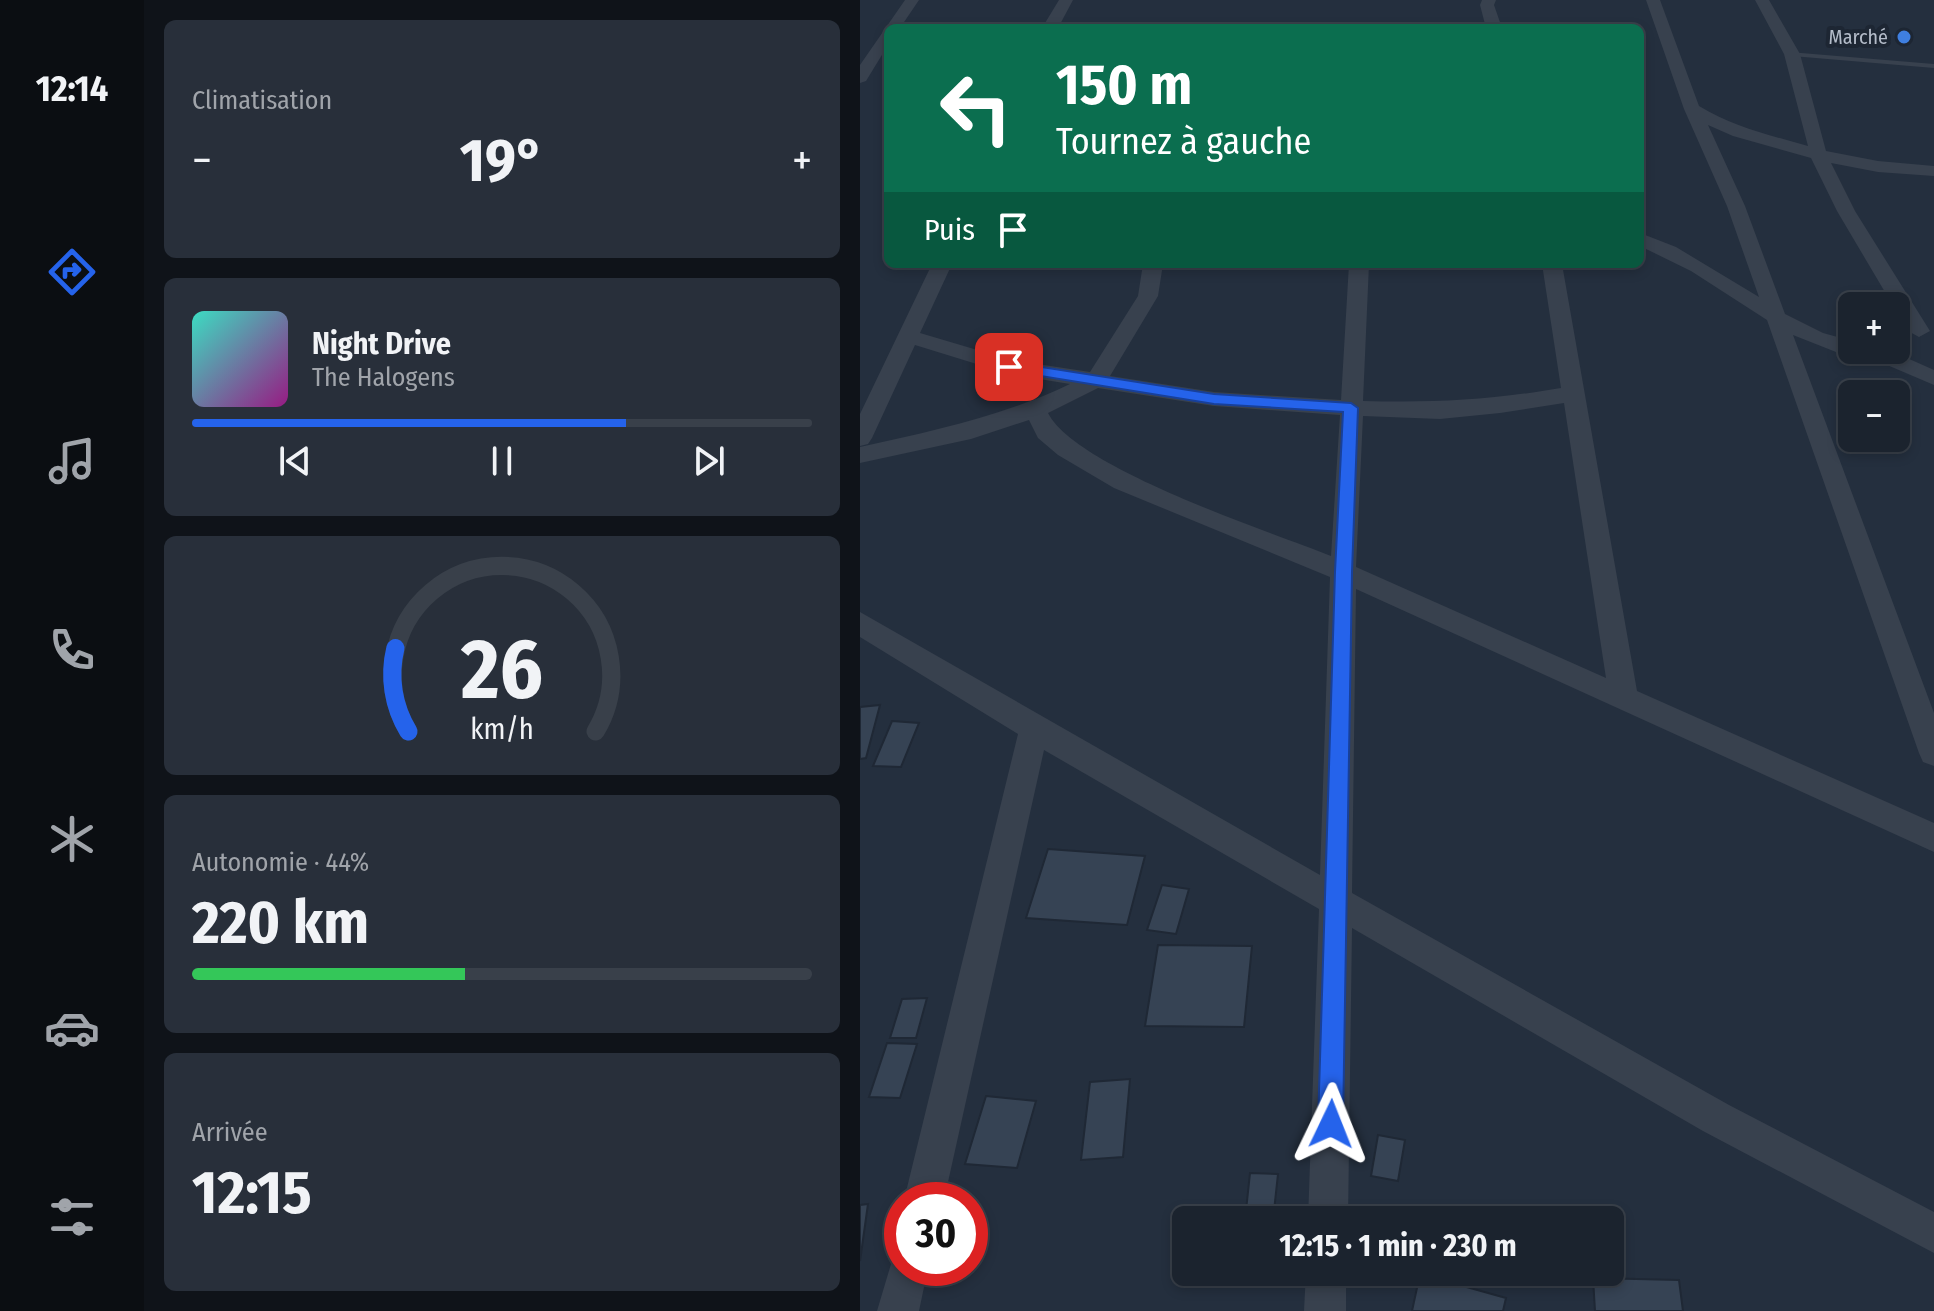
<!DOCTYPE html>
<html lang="fr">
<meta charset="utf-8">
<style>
body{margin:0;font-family:"Fira Sans Condensed",sans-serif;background:#282f3a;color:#f1f3f6;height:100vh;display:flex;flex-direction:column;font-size:30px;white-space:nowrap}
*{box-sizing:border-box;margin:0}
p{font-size:26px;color:#a0a4aa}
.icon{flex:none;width:44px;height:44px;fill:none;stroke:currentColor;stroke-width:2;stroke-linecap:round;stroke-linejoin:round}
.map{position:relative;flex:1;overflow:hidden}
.details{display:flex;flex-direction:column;gap:20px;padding:20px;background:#0f1319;width:716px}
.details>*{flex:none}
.hud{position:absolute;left:24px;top:24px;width:760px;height:244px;border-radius:12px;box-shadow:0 4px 12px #0003,0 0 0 2px #39404a;background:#0b6e4f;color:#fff;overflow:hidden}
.tools{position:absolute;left:978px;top:292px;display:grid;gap:16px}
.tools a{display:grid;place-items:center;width:72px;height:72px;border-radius:12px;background:#1b232e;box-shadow:0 4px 12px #0003,0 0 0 2px #39404a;font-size:40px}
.speed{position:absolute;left:24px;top:1182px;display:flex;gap:16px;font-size:40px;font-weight:700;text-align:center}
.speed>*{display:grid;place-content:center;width:104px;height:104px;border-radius:50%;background:#1b232e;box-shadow:0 4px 12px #0003,0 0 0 2px #39404a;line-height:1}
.speed .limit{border:12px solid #d22;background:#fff;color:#111}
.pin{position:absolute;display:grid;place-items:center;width:68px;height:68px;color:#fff;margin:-34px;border-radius:16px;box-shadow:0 4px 12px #0006}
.me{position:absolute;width:88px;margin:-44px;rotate:2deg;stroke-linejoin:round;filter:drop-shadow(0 0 6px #0008)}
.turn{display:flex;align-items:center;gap:28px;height:168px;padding:0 40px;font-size:36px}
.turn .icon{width:104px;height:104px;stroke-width:2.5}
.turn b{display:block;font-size:56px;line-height:68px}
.then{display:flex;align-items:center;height:76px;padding:0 40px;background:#0003;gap:16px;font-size:30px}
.big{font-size:60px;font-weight:700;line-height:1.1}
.details .card{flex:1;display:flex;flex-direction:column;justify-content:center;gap:12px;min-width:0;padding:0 28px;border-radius:12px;background:#282f3a}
.details .dial{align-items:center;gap:0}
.dial svg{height:208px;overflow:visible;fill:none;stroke:#39404a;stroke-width:7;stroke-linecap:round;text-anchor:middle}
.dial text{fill:#f1f3f6;stroke:none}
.song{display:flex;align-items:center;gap:24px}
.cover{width:96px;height:96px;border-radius:12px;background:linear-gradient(135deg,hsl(170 70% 55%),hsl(310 70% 35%))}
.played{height:8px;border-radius:4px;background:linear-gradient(90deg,#2563eb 70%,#39404a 70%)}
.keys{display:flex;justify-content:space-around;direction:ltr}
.heat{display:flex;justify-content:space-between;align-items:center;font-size:44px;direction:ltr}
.charge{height:12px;border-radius:6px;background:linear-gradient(90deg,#34c759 44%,#39404a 0)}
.trip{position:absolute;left:312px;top:1206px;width:452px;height:80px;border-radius:12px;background:#1b232e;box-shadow:0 4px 12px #0003,0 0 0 2px #39404a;font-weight:700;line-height:80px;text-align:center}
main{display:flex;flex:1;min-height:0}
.tab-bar{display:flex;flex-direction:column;width:144px;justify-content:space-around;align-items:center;background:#0b0e12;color:#a0a4aa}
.tab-bar .icon{width:56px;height:56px}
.tab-bar .current{color:#2563eb}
.tab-bar b{font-size:36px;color:#f1f3f6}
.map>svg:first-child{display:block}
.building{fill:#364354;stroke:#1f2835;stroke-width:2}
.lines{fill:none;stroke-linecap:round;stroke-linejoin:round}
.lane{fill:#38414e;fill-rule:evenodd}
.street{fill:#38414e;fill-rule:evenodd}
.route{fill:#2563eb;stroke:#184099;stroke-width:2}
.shop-dot{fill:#3f7fe0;stroke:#1d2633;stroke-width:3}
.labels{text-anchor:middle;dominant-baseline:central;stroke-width:8;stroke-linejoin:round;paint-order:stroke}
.far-poi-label{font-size:20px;fill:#b4bcc9;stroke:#1d2633;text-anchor:end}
</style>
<main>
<nav class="tab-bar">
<b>12:14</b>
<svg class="icon current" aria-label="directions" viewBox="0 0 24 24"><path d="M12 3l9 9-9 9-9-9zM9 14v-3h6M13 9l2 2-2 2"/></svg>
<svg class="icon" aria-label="music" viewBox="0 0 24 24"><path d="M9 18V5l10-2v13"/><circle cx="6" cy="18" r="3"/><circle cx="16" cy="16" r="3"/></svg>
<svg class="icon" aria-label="phone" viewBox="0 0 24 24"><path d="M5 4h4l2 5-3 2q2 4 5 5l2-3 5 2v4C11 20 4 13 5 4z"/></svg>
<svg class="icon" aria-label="climate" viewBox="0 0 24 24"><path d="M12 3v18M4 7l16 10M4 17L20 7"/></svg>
<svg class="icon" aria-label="car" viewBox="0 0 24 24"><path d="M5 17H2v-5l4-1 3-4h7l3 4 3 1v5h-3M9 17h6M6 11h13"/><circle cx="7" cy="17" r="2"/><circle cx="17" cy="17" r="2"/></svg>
<svg class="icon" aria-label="filters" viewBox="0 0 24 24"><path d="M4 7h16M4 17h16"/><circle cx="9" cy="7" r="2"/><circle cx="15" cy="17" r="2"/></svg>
</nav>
<section class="details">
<div class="card"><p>Climatisation</p>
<div class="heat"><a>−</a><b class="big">19°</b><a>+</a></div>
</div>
<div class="card">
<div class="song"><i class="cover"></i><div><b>Night Drive</b><p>The Halogens</p></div></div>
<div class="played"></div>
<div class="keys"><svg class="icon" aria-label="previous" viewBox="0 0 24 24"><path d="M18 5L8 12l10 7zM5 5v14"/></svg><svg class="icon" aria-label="pause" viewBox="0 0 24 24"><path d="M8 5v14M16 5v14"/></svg><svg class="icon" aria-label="next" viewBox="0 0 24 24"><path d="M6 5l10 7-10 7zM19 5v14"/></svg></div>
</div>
<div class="card dial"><svg viewBox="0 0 100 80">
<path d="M14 69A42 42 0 1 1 86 69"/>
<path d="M14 69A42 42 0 0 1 9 37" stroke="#2563eb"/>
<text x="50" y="56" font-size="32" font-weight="700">26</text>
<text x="50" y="72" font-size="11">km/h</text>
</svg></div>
<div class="card"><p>Autonomie · 44%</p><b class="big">220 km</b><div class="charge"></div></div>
<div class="card"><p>Arrivée</p><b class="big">12:15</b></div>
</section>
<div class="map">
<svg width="1074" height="1311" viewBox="0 0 1074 1311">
<rect width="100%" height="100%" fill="#242f3e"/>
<!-- building -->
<path class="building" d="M20 705 6 758 0 759V707Z
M32 721 59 723 41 767 13 766Z
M188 849 285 856 267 925 166 918Z
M302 885 329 889 316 934 287 930Z
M298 945 392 946 384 1027 285 1026Z
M67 998 56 1038H30L42 999Z
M27 1043 57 1044 40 1098 9 1097Z
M270 1079 263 1157 221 1160 230 1082Z
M126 1096 176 1101 157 1168 105 1164Z
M518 1135 545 1140 538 1181 511 1176Z
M390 1173 418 1174 413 1220H385Z
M8 1204 0 1261V1205Z
M560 1274 646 1298 643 1311H552Z
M733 1278 819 1280 823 1311H735Z"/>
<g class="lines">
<!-- lane -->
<path class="lane" d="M929 52 1074 64V68L932 56 928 54Z"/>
<!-- street -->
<path class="street" d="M45 0H59L40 28H28V45L6 81 0 83V65Z
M199 0H213L198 28H182Z
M622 0H636L634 5 642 28H626L620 5Z
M786 0H800L839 106C873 127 910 135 948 146L924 54 895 0H909L940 54 966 151 1018 161 1074 166V176L1018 172 971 163 995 211 1070 331 1059 337 1048 331 977 211 951 158 873 136 848 125 885 206 925 314 963 333 992 341V350H1029L1074 370V385L1006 356 976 352 933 335 1074 713V766L1063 762 1059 753 907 320 831 271 780 246V233L816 247 899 297 867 206 824 109Z
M72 264H92L60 333 151 360 230 372 278 296 283 264H303L298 296 250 376 354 392 481 400 489 264H509L503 401C575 403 630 400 701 388L682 264H702L777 691 1074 823V852L496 589 492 893 869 1105 1074 1212V1253L843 1131 492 928 488 1220H448L459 909 184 750 84 1200H44L158 734 0 637V612L460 875 470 577 254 488 198 455 178 438 169 420 111 439 0 463V447C73 431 143 416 210 384L149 374 55 345 12 438 8 444 0 446V414ZM238 388 354 406 480 415 471 556C408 531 216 468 188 413ZM704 403 746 678 496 567 503 416 580 419 640 413Z
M42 1250V1268H68L59 1311H17L34 1254Z
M446 1272H486V1311H444Z"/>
</g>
<!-- route -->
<path class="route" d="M149 362 354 394 491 403 498 408 492 572 483 1124 479 1133 471 1137 462 1133 458 1124 475 572 483 412 354 404 144 370 141 367Z"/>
<!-- markers -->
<circle class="shop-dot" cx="1044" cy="37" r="8"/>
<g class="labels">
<!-- far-poi labels -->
<g class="far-poi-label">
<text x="1028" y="37">Marché</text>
</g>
</g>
</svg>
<div class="tools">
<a>+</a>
<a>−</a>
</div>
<div class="speed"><div class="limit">30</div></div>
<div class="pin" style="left:149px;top:367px;background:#d93025"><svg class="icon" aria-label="arrive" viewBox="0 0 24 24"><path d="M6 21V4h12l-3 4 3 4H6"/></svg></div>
<svg class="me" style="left:471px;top:1124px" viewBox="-20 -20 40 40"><path d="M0-17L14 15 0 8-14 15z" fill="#2563eb" stroke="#fff" stroke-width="4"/></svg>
<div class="trip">12:15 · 1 min · 230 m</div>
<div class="hud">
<div class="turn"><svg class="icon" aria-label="left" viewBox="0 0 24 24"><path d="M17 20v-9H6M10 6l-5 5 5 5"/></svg><div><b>150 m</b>Tournez à gauche</div></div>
<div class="then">Puis<svg class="icon" aria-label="arrive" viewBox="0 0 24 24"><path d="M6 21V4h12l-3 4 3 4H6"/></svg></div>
</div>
</div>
</main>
